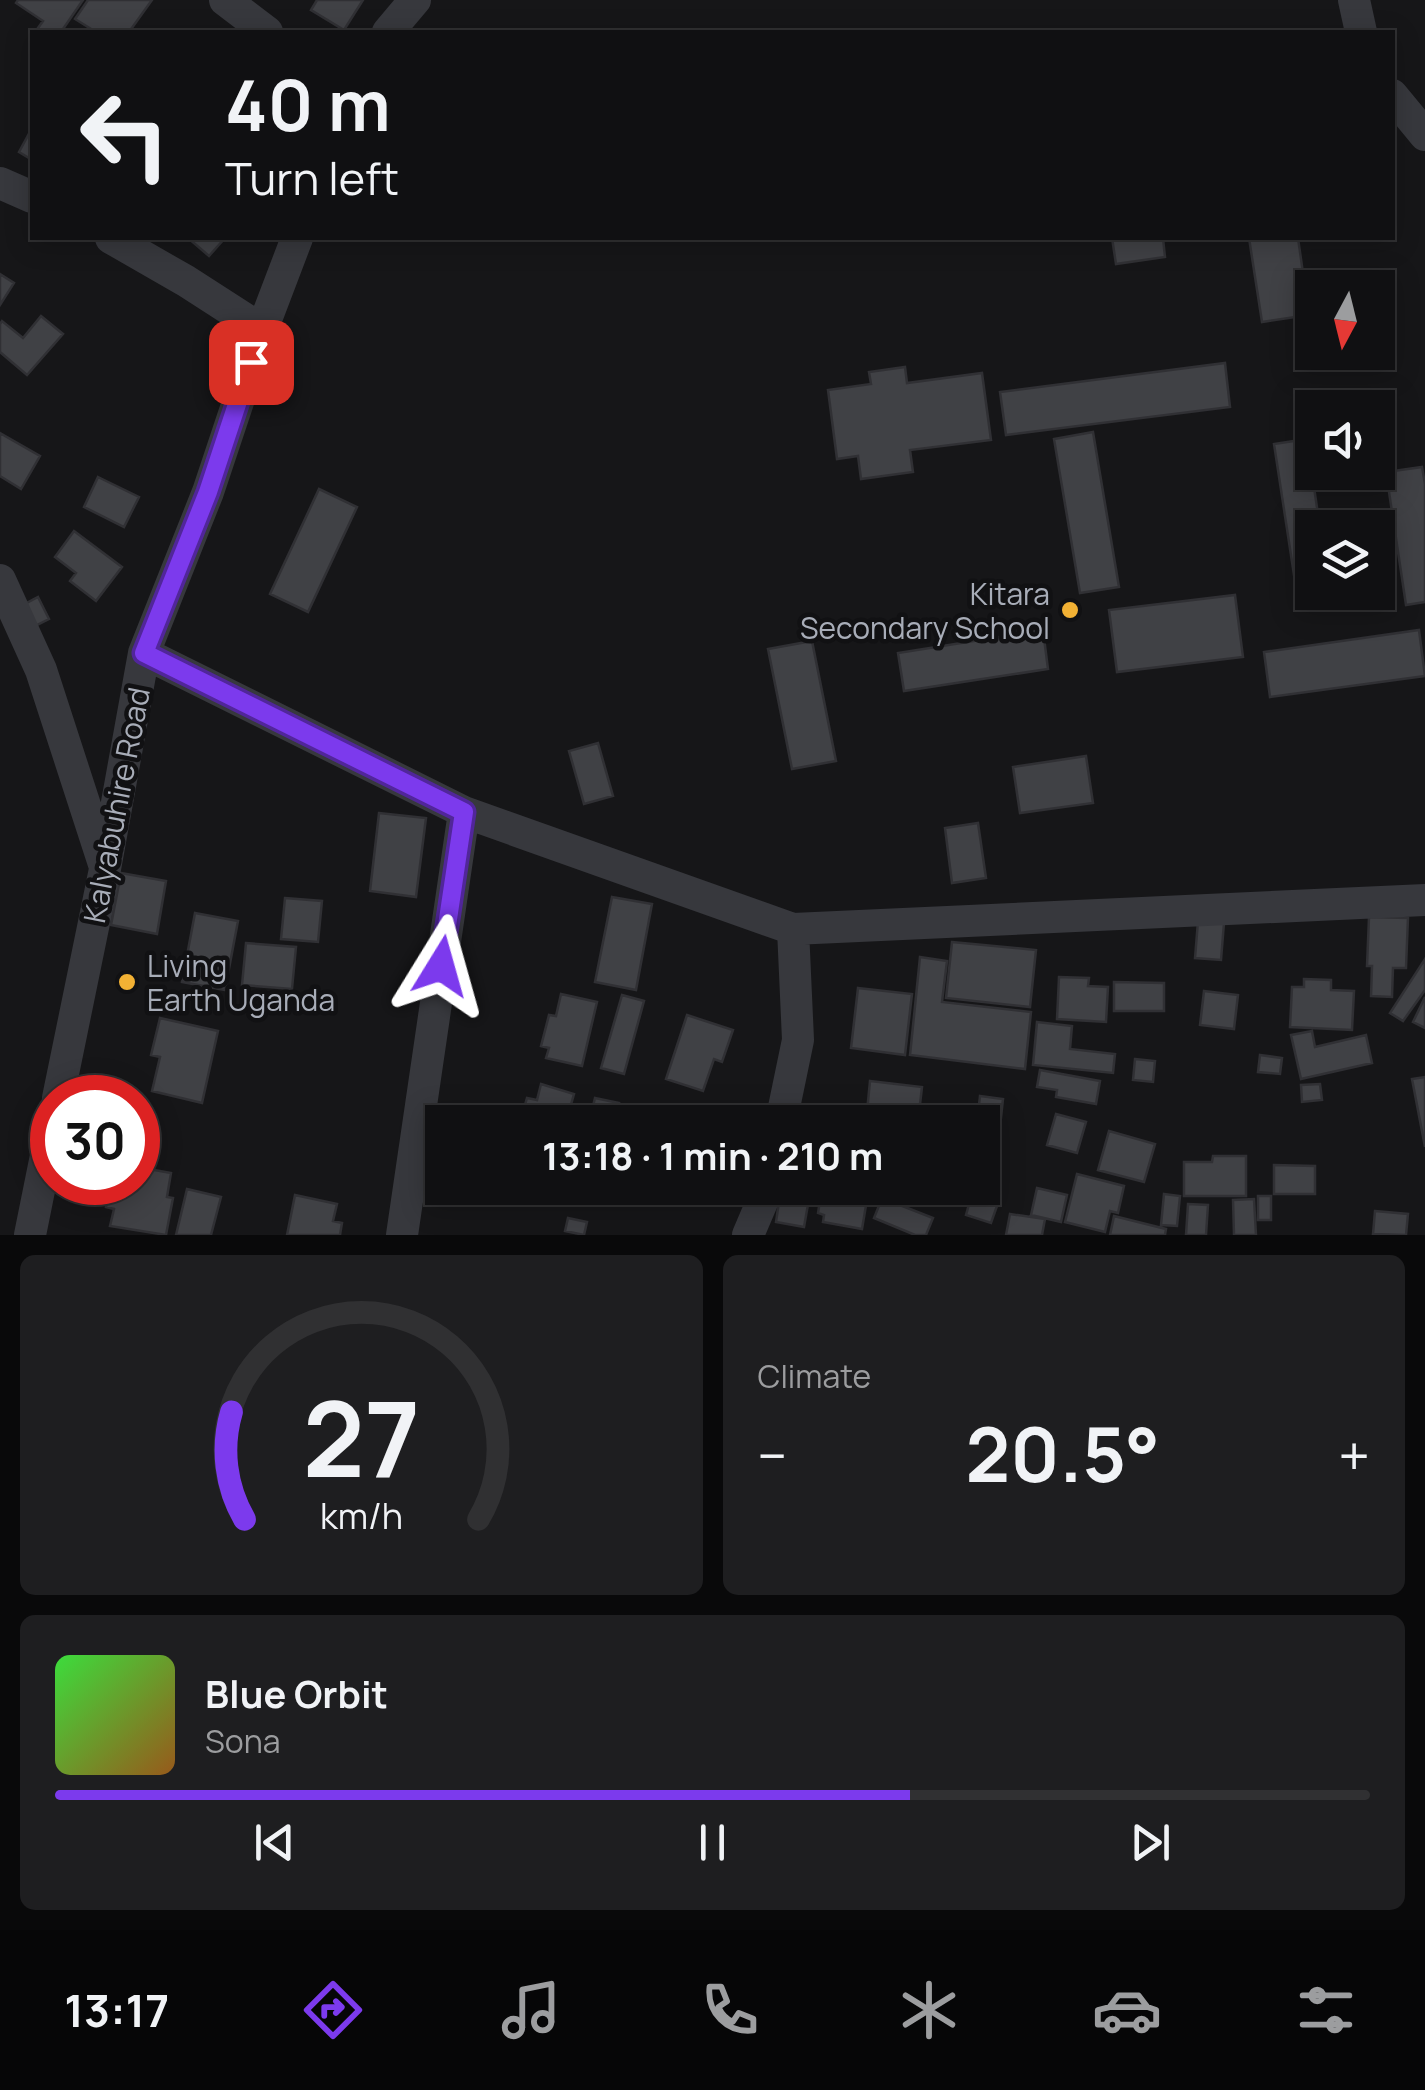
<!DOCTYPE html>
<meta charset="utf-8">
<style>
body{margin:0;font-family:Manrope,sans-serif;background:#1e1e20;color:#f1f3f6;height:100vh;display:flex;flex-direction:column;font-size:38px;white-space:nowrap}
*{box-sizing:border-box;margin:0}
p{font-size:32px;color:#9c9d9f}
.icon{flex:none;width:55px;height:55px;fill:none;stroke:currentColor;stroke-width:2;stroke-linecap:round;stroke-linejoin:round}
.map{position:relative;height:1235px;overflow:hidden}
.side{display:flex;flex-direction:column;gap:20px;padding:20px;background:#09090a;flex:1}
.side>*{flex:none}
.top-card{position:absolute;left:30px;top:30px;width:1365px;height:210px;border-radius:0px;box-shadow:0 5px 25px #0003,0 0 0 2px #303032;background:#101012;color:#f1f3f6;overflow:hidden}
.needle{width:65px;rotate:187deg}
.controls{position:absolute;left:1295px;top:270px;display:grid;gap:20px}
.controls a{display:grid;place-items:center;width:100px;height:100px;border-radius:0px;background:#101012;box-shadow:0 5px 25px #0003,0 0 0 2px #303032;font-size:50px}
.speed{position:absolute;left:30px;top:1075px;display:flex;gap:20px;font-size:50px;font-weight:700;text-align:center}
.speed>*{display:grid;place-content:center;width:130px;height:130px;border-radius:50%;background:#101012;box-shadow:0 5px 25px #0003,0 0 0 2px #303032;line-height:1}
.speed .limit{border:15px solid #d22;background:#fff;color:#111}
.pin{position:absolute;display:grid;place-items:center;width:85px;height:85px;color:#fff;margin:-42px;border-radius:20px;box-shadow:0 5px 15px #0006}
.me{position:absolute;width:110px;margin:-55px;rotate:8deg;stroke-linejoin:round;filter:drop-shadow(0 0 8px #0008)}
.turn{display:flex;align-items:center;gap:35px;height:210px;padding:0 30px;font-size:45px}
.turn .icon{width:130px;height:130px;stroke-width:2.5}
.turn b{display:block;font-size:70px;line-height:85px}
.big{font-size:75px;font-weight:700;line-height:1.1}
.side .widget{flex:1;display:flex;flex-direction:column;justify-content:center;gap:15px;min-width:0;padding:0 35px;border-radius:15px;background:#1e1e20}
.side .dial{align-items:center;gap:0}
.dial svg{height:260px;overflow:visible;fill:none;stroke:#303032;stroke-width:7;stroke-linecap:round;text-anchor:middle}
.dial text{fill:#f1f3f6;stroke:none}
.song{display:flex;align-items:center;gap:30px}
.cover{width:120px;height:120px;border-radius:15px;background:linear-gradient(135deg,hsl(120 70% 55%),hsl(30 70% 35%))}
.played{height:10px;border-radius:5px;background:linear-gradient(90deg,#7c3aed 65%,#303032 65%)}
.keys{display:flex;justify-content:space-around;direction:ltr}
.heat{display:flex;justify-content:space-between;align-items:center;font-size:55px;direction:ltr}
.side .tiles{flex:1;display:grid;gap:20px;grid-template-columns:1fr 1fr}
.widget:last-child{grid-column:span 2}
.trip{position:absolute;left:425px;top:1105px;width:575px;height:100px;border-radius:0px;background:#101012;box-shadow:0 5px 25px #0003,0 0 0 2px #303032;font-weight:700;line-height:100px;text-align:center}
.tab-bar{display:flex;height:160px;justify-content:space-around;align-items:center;background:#060607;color:#9c9d9f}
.tab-bar .icon{width:70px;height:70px}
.tab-bar .on{color:#7c3aed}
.tab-bar b{font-size:45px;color:#f1f3f6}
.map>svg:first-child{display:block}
.building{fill:#404145;stroke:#303034;stroke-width:2.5}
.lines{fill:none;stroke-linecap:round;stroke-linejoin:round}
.minor{stroke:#37383d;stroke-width:32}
.route-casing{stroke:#51269a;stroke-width:25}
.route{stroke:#7c3aed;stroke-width:18}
.poi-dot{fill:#f2b134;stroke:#111113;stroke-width:4}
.labels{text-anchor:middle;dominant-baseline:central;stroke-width:9;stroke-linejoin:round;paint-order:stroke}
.poi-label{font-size:30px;fill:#a8adb8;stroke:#111113;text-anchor:end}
.street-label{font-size:30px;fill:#a8adb8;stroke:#111113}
</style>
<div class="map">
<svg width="1425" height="1235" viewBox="0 0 1425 1235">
<rect width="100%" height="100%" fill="#161618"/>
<!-- building -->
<path class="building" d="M18 0H83L61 32H35L43 21 16 3Z
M88 0H152L129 32H96L75 19Z
M317 0H363L344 30 311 10Z
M32 128V152L29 158 19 152Z
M188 238H225L209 256Z
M1112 238H1163L1165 257 1116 264Z
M1249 238H1298L1309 315 1262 322Z
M0 274 14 283 0 305Z
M41 316 63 334 27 375 0 352V324L2 321 23 338Z
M1225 363 1230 407 1006 435 1000 392Z
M905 367 907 383 982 373 991 440 910 450 913 472 861 479 858 456 837 459 828 390 871 384 869 372Z
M1093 432 1119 587 1080 593 1054 439Z
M0 433 40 456 21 489 0 476Z
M1307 439 1320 528H1312V572L1294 575 1274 444Z
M1422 467 1425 484V602L1406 605 1386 472Z
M98 477 139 497 124 527 84 507Z
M319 489 357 507 308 612 270 594Z
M74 531 122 567 96 601 70 581 76 573 55 557Z
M1235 595 1243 657 1117 672 1109 610Z
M38 597 49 619 33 627 21 606Z
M1043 630 1048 669 904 691 898 653Z
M1419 630 1425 676 1270 697 1264 652Z
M812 641 836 761 792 769 768 649Z
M598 743 613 796 584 804 569 751Z
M1086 756 1093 803 1020 813 1013 767Z
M379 813 426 818 416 897 370 891Z
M978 823 986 878 952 883 945 828Z
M121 873 166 881 157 934 111 925Z
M612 897 652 904 636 990 595 982Z
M285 898 322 901 318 942 281 939Z
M195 913 238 921 225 990 182 982Z
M1369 917 1408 918 1406 968H1393L1392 997 1371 996 1372 966H1367Z
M1198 921 1224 923 1221 960 1195 958Z
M952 942 1036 950 1030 1007 946 998Z
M246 943 296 947 292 989 242 985Z
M920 957 947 961 942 1002 1031 1012 1025 1069 910 1055Z
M1425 959V990L1403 1021 1390 1013Z
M1059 977 1089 978 1088 986 1108 987 1106 1022 1057 1019Z
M1304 979 1331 980V990L1354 991 1352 1030 1290 1027 1292 987H1304Z
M1114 982 1164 983V1011H1114Z
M858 988 912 994 905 1055 851 1048Z
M1204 991 1238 995 1234 1029 1200 1025Z
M561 994 597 1002 582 1066 546 1058 549 1048 541 1046 549 1015 556 1016Z
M622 995 644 1001 624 1074 601 1068Z
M1425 997V1028L1413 1022Z
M687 1015 733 1030 722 1062 714 1059 703 1091 666 1079Z
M160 1018 218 1031 202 1103 152 1091 160 1057 151 1055Z
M1037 1022 1072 1026 1070 1049 1115 1054 1113 1073 1033 1065Z
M1312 1031 1315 1047 1366 1035 1372 1063 1301 1079 1291 1035Z
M1260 1055 1282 1058 1280 1074 1258 1072Z
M1135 1059 1155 1061 1153 1082 1133 1080Z
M1040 1070 1100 1081 1096 1104 1056 1097 1057 1090 1037 1087Z
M1425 1077V1147L1412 1079Z
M870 1081 922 1087 918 1122H866Z
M541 1084 574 1094 566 1122H520L527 1098 537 1100Z
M1320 1084 1322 1100 1302 1102 1301 1085Z
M980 1096 1003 1099 996 1163 982 1162V1122H977Z
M595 1098 619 1103 615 1122H589Z
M681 1106 720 1119 719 1122H675Z
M646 1110 668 1117 667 1122H642Z
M1056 1114 1086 1122 1077 1153 1047 1145Z
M1109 1131 1155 1144 1144 1182 1098 1170Z
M1213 1156H1246V1196H1184V1162H1212Z
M1274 1165 1315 1166V1194H1274Z
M138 1167 171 1173 167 1197 173 1198 166 1235 110 1226 114 1209 106 1207 111 1182H138Z
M1077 1174 1124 1186 1118 1213 1110 1211 1105 1232 1065 1222Z
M654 1188H699L695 1201Z
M781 1188H811L804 1227 776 1222Z
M822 1188H869L862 1229 823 1222 824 1215 818 1213Z
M1037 1188 1067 1195 1061 1222 1031 1215Z
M187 1189 221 1197 211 1235H176Z
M1164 1194 1180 1196 1177 1226 1161 1225Z
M295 1195 337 1204 333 1221 342 1223 340 1235H287Z
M1258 1196H1271V1220H1258Z
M971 1197 997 1206 991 1223 966 1215Z
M882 1198 933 1218 926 1235H915L874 1218Z
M1254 1199 1256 1235H1234L1233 1200Z
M1188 1204 1208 1205 1206 1235H1186Z
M1375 1211 1408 1214 1406 1235 1373 1234Z
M1010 1214 1045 1219 1042 1235H1006Z
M1114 1216 1166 1229 1165 1235H1110Z
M568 1218 587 1222 584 1235 565 1231Z"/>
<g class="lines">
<!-- minor -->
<path class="minor" d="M225 0 267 32
M1354 0 1361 32
M388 32 415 0
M1392 95 1425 135
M0 183 32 197
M111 238 186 281 262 330
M0 580 41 670 104 864
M144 653 464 812 793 929 1425 900
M58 1098 105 869 144 653 208 492 262 330 297 238
M781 1122 798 1040 793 929
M30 1235 52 1126
M402 1235 464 812
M748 1235 768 1188"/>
</g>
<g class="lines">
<defs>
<path id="route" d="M251 362 208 492 144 653 464 812 441 966"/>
</defs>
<!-- route casing -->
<use href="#route" class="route-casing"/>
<!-- route -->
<use href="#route" class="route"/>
</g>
<!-- markers -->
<g class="poi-dot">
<circle cx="1070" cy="610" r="10"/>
<circle cx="127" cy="982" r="10"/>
</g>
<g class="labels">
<!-- poi labels -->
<g class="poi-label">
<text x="1050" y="593">Kitara<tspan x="1050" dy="34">Secondary School</tspan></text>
<text x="147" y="965" text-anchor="start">Living<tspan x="147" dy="34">Earth Uganda</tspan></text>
</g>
<!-- street labels -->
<g class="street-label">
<text transform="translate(116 805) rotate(-79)">Kalyabuhire Road</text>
</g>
</g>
</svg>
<div class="controls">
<a><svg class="needle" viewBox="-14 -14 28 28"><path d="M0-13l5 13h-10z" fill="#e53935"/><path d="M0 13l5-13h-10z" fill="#9c9d9f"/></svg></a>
<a><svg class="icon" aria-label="sound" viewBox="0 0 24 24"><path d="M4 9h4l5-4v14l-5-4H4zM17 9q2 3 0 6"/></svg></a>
<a><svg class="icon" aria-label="layers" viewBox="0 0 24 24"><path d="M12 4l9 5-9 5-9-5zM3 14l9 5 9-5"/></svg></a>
</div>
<div class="speed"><div class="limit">30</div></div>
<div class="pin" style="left:251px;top:362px;background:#d93025"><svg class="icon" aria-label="arrive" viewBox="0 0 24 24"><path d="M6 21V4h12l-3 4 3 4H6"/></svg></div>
<svg class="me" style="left:441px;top:966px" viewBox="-20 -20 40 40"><path d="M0-17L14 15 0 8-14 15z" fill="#7c3aed" stroke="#fff" stroke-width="4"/></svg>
<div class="trip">13:18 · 1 min · 210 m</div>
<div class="top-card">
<div class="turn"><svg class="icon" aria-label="left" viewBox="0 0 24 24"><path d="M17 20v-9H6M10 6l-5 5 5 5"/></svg><div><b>40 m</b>Turn left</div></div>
</div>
</div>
<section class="side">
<div class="tiles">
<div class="widget dial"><svg viewBox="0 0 100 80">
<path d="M14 69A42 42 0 1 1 86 69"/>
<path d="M14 69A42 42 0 0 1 10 36" stroke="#7c3aed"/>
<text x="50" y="56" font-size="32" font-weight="700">27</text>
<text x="50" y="72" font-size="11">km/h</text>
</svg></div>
<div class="widget"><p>Climate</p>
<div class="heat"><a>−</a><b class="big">20.5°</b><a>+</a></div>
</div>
<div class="widget">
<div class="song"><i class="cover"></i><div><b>Blue Orbit</b><p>Sona</p></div></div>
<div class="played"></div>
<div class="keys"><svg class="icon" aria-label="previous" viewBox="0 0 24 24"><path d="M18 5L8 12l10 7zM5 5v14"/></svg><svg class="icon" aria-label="pause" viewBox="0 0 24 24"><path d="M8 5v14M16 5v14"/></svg><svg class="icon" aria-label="next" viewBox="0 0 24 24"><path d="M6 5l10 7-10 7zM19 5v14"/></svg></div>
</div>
</div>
</section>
<nav class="tab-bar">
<b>13:17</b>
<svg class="icon on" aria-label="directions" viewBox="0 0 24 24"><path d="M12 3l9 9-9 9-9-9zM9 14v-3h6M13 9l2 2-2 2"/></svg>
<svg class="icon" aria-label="music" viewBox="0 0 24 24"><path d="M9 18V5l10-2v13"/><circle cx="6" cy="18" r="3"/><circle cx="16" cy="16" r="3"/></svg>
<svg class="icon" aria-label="phone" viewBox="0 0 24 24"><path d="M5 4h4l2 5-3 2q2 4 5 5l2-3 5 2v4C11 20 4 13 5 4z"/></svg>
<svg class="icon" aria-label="climate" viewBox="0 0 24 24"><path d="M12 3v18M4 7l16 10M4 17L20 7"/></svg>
<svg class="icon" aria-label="car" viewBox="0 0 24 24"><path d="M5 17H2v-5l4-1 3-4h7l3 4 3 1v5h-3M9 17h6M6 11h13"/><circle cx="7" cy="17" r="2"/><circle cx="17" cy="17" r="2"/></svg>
<svg class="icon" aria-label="filters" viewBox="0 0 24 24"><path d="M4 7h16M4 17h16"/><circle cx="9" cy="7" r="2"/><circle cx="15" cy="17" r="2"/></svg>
</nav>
